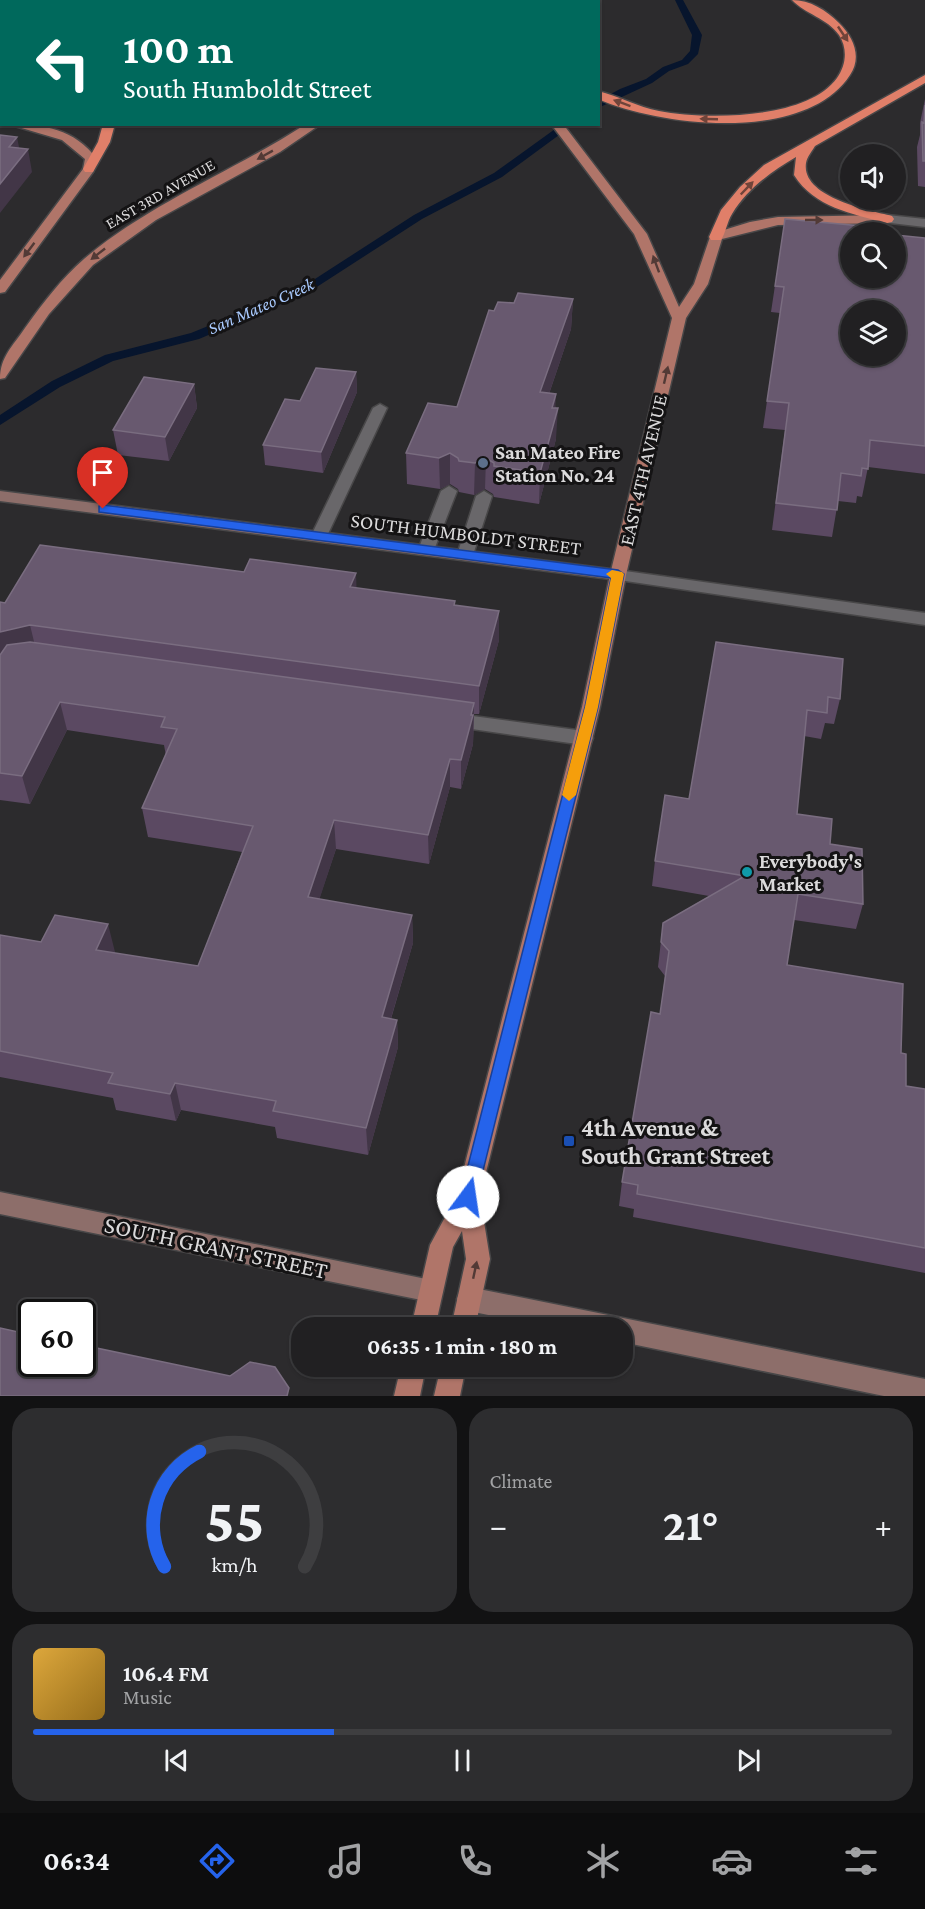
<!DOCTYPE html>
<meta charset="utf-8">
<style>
body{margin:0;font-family:"Crimson Pro",serif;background:#2d2d2f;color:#f1f3f6;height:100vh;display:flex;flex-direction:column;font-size:22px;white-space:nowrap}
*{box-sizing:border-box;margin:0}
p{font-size:20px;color:#a2a3a5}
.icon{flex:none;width:33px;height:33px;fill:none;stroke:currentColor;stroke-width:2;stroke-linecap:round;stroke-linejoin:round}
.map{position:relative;height:1396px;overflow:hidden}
.side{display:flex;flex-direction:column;gap:12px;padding:12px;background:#121213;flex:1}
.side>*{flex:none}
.banner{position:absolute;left:0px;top:0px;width:600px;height:126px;box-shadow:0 2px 4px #0004,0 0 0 2px #3e3e40;background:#00695c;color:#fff;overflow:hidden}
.tools{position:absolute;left:840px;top:144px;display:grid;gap:12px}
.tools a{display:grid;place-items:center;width:66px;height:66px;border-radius:50%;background:#212022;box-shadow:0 2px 4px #0004,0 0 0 2px #3e3e40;font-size:30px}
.speed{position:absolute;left:18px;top:1299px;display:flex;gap:12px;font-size:30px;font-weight:700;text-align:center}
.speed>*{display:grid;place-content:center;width:78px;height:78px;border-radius:50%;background:#212022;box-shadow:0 2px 4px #0004,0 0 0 2px #3e3e40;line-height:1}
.speed .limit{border:3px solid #111;border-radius:9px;background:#fff;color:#111}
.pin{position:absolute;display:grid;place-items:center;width:51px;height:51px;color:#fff;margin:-62px -26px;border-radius:50% 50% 50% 0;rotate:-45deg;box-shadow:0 0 6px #0007}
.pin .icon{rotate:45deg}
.me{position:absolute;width:66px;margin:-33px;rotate:14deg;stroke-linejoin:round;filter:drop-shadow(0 0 4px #0008)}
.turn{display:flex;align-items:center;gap:21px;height:126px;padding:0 24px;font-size:27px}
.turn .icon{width:78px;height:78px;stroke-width:2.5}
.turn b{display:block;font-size:42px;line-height:51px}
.big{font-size:45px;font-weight:700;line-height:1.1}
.side .tile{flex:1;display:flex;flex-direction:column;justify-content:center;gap:9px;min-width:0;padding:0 21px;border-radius:24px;background:#2d2d2f}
.side .dial{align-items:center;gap:0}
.dial svg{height:156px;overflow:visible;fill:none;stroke:#3e3e40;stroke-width:7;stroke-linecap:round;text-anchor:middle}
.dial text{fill:#f1f3f6;stroke:none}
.song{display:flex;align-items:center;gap:18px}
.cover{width:72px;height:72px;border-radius:9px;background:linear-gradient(135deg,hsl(40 70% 55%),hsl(40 70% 35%))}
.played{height:6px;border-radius:3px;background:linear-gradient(90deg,#2563eb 35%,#3e3e40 35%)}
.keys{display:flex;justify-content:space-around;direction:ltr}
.heat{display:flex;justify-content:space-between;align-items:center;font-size:33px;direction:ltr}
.side .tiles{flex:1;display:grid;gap:12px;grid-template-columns:1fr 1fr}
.tile:last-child{grid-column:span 2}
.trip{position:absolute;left:291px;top:1317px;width:342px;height:60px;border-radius:24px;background:#212022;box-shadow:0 2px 4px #0004,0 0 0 2px #3e3e40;font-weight:700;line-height:60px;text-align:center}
.menu{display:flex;height:96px;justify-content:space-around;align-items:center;background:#0d0d0e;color:#a2a3a5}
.menu .icon{width:42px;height:42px}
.menu .on{color:#2563eb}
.menu b{font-size:27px;color:#f1f3f6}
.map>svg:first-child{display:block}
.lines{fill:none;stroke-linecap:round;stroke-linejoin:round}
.stream{fill:#07152d;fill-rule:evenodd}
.lane-casing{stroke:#484748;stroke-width:3}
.street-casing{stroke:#484748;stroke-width:3}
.secondary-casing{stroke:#484748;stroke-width:3}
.primary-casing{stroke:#484748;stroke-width:3}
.highway-casing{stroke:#484748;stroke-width:3}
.lane{fill:#69676a;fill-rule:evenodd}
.street{fill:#69676a;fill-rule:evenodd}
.secondary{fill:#8d6e6a;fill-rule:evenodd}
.primary{fill:#b07569;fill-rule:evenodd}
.highway{fill:#e07f69;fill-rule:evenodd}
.wall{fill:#5b4962}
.shaded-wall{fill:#423647}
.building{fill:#68596f;stroke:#7a6d80;stroke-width:1.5;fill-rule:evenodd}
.oneway{fill:#70443a}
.oneway2{fill:#523a36}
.route{fill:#2563eb;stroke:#184099;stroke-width:1.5}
.slow{fill:#f59e0b}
.service-dot{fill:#5c6f8a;stroke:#141314;stroke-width:2}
.culture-dot{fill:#0f9aa8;stroke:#141314;stroke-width:2}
.transit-dot{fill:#1a4fb4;stroke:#141314;stroke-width:2}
.labels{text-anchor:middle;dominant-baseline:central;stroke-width:6;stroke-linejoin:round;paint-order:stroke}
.far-street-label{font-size:16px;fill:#dbdadb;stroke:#141314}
.far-water-label{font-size:18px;font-style:italic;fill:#a8c9fd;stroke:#141314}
.poi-label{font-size:20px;font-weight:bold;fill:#dbdadb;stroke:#141314;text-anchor:start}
.street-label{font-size:20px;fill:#dbdadb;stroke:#141314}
.near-poi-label{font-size:24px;font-weight:bold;fill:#dbdadb;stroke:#141314;text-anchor:start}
.near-street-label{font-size:24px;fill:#dbdadb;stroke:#141314}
</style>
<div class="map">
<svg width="925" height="1396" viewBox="0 0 925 1396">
<rect width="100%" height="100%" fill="#2c2b2d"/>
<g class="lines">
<!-- stream -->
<path class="stream" d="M675 0H683L702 35 698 54 688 64 669 71 652 83 598 108V101L620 89 646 79 663 67 682 60 690 51 692 35Z
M562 124H574L502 177 422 219 309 292 199 339 113 361 60 387 0 425V415L52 381 105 355 191 333 301 288 414 215 494 173Z"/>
<defs>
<path id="lane" d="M380 404 387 408 327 536 325 540H313L311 536 373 408Z
M449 486 457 491 434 550 432 554H420L418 550 441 491Z
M484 491 492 496 473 555 471 559H459L457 555 476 496Z
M450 713 584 731 591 733 593 738 591 743 584 745 444 725 441 720 444 715Z"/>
<path id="street" d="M887 215 925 219V227L882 222 880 219Z
M618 570 925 613V625L612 579 610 575 612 571Z"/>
<path id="secondary" d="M0 491 618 570 624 571 626 575 624 579 618 580 0 501Z
M0 1192 431 1280 440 1283 443 1291 440 1299 431 1302 0 1214Z
M469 1287 925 1379V1396H884L622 1342V1328H551L469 1311 460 1307 457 1299 460 1291Z"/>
<path id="primary" d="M429 0H439L428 2Z
M0 118 2 124 6 125 0 126Z
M8 124C43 124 75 129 97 159L93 172 5 292 0 293V280L83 169 85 159 62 140Z
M306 124H321L280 152 156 220 93 265 49 314 5 378 0 379C0 357 13 346 25 328 42 304 62 278 84 259 150 203 234 171 306 124Z
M551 124H563L647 234 679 307 694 284 711 234 750 222 778 217 887 215 894 219 887 223 778 225 722 239 708 284 686 318 626 575 600 707 480 1197 490 1259 475 1328H451L466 1259 462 1231 453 1247 435 1328H411L430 1245 457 1195 582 707 610 575 672 318 634 234Z
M401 1366H426L420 1396H394Z
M441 1366H466L460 1396H434Z"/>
<path id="highway" d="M49 0H59L60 2H49Z
M122 0H132L121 2Z
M423 0H433L422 2Z
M513 0H523L524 2H513Z
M792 0C810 0 826 10 839 23 854 38 862 57 850 75 806 143 662 127 598 99V91C619 96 638 107 659 111 705 120 807 120 837 78 846 65 848 49 839 35 827 18 805 14 792 0Z
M925 75V83L815 146C812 151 807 157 806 163 801 197 867 210 892 216L894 219 892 222 887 223C852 214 814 207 794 175L796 157C772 171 747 189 732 214 727 222 726 232 721 240H711L709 237 721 210 740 187 764 165Z
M0 113H2V121H0Z
M103 124H115L110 142 93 172H85L83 169 98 142Z"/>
</defs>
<!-- lane casing -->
<use href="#lane" class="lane-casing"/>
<!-- street casing -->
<use href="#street" class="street-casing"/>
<!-- secondary casing -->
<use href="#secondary" class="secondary-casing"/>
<!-- primary casing -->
<use href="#primary" class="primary-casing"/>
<!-- highway casing -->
<use href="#highway" class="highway-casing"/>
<!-- lane -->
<use href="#lane" class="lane"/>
<!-- street -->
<use href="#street" class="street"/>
<!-- secondary -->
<use href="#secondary" class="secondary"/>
<!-- primary -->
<use href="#primary" class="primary"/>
<!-- highway -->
<use href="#highway" class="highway"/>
</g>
<!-- wall -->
<path class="wall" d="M925 99V187L918 186 917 147 920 135V123Z
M785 219 862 232 925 238V474L868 467 862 497 857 496 856 503 838 501 832 537 772 530 785 430 763 428 780 313 771 312Z
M573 299 571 329 549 394 556 408V439L539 504 494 497 493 494 485 489 474 495 459 492 458 489 450 484 440 489 407 484 406 453 457 407 494 311 514 303Z
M356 372 357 392 323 473 265 465 263 445 300 401Z
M194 384 197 408 169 461 118 455 113 430Z
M244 572 356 588 455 605 499 640 479 714H474L473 744 461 789 450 787 429 864 336 849 319 899 412 915 413 943 391 1019 397 1020 398 1047 368 1155 277 1138 275 1127 181 1110 176 1121 116 1110 113 1098 0 1077V935L41 942 115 952 114 953 198 966 242 852 148 837 142 808 166 756 164 745 67 730 30 804 0 800V602L5 603Z
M716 642 840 699 834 724 825 723 821 739 804 736 797 814 830 844 863 904 856 929 794 920 787 965 901 1053 906 1086 925 1089V1273L633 1217 634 1209 619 1206 622 1182 660 1014 665 976 658 967 663 923 709 896 652 886 655 861 689 799Z"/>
<!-- shaded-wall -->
<path class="shaded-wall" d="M17 137 21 157 28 149 32 172 0 213V184L9 147Z
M573 299 571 329 539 423 540 392Z
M356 372 357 392 323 473 321 452Z
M194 384 197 408 169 461 165 437Z
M556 394 555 418 558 408 556 439 539 504 540 473 552 408Z
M450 453V484L440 489 439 458Z
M486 458 485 489 474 495 475 463Z
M356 573 357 601 350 587Z
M499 611V640L479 714V686Z
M30 625 37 654 0 663V632Z
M60 702 67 730 30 804 22 776Z
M474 703 473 744 461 789V760Z
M450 759V787L429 864 428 835Z
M334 820 336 849 311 925 308 897Z
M412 915 413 943 383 1045 382 1017Z
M108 924 115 952 103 978 96 950Z
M397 1020 398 1047 368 1155 366 1128Z
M175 1083 181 1110 176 1121 170 1094Z"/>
<!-- building -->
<path class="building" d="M925 105V161H923L922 122 924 123Z
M0 135 17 137 9 147 28 149 0 184Z
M785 219 862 226V232H868H850V278H896V235L925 238V446L870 440 868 469 862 468 861 476 841 473 837 510 776 503 789 403 767 401 784 287 775 286ZM850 310H896V356H850Z
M518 293 573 299 540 392 556 394 552 408H558L540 473 494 466V463L486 458 475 463 459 461 458 458 450 453 439 458 406 453 428 403 457 407 489 310 494 311 498 302 514 303Z
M316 368 356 372 321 452 263 445 285 399 300 401Z
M144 377 194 384 165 437 113 430Z
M40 545 244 572 250 559 356 573 350 587 455 601 454 605 499 611 479 686 30 625 0 632V602L5 603Z
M30 642 474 703 471 715H473L461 760 450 759 428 835 334 820 308 897 412 915 382 1017 397 1020 366 1128 273 1111 276 1101 175 1083 170 1094 108 1083 113 1073 0 1051V935L41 942 55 915 108 924 96 950 198 966 253 826 142 808 177 729 161 727 165 717 60 702 22 776 0 773V655L7 645Z
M716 642 843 659 840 699 828 697 827 713 807 710 797 814 832 819 830 844 862 849 863 904 798 894 787 965 903 984 901 1053 906 1054V1086L925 1089V1248L637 1194 638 1185 622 1182 651 1012 660 1014 669 951 661 942 663 923 745 876 655 861 665 795 689 799Z
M0 1328 32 1335V1364H82V1345L230 1376 250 1362 275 1367 289 1388 287 1396H0Z"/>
<!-- one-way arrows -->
<defs><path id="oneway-solid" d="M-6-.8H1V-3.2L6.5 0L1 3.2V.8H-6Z" transform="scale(1.5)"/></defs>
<g class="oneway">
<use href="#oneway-solid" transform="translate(843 34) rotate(56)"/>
<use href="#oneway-solid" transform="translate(622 103) rotate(-160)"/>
<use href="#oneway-solid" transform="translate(709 119) rotate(-178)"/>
<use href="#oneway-solid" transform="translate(747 188) rotate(-46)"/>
</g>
<g class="oneway2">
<use href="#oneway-solid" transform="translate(265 155) rotate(151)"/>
<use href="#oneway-solid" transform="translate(814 220)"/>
<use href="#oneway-solid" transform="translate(29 250) rotate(127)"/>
<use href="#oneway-solid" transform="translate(98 254) rotate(142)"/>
<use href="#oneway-solid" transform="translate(656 264) rotate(-110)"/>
<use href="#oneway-solid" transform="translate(666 375) rotate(-77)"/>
<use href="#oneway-solid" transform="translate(475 1270) rotate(-78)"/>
</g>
<!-- route -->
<path class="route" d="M103 505 618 570 624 574 598 707 475 1203 468 1205 462 1203 460 1197 585 707 611 578 99 512V506Z"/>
<!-- slow -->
<path class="slow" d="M612 570 622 572 624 574 598 707 576 795 569 801 562 795 585 707 611 578 606 574Z"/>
<!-- markers -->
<circle class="service-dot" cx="483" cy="463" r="6"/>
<circle class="culture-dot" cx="747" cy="872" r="6"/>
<rect class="transit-dot" x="563" y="1135" width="12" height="12" rx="3"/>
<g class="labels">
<!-- far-street labels -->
<g class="far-street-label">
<text transform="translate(160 194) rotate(-30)">EAST 3RD AVENUE</text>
</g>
<!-- far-water labels -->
<g class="far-water-label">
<text transform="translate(261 306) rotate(-24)">San Mateo Creek</text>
</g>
<!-- poi labels -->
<g class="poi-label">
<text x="495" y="452">San Mateo Fire<tspan x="495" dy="23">Station No. 24</tspan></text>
<text x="759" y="861">Everybody's<tspan x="759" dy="23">Market</tspan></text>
</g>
<!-- street labels -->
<g class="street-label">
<text transform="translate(643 470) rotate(-77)">EAST 4TH AVENUE</text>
<text transform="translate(466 534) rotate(7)">SOUTH HUMBOLDT STREET</text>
</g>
<!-- near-poi labels -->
<g class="near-poi-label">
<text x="581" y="1127">4th Avenue &amp;<tspan x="581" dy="28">South Grant Street</tspan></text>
</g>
<!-- near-street labels -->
<g class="near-street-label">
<text transform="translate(216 1247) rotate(12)">SOUTH GRANT STREET</text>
</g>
</g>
</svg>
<div class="tools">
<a><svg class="icon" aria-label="sound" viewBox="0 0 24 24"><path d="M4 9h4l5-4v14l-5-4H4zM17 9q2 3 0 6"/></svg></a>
<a><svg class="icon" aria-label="search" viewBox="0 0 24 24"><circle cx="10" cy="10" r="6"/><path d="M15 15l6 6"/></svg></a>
<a><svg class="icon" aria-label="layers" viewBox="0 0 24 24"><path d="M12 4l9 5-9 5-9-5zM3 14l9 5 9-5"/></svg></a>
</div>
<div class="speed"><div class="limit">60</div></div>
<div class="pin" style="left:103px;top:509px;background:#d93025"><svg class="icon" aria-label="arrive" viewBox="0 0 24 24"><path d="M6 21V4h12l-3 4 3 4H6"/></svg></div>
<svg class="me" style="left:468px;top:1197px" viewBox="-20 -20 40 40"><circle r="19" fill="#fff"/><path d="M0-13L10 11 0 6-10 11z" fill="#2563eb"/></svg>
<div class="trip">06:35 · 1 min · 180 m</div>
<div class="banner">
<div class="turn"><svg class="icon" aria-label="left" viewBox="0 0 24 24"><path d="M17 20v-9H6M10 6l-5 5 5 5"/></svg><div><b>100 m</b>South Humboldt Street</div></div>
</div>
</div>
<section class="side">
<div class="tiles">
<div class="tile dial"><svg viewBox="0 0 100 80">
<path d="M14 69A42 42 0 1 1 86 69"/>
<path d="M14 69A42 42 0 0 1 32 10" stroke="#2563eb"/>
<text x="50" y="56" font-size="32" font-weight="700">55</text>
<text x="50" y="72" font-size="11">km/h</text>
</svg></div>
<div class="tile"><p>Climate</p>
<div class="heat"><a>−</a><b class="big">21°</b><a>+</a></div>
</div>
<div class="tile">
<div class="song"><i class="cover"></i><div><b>106.4 FM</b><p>Music</p></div></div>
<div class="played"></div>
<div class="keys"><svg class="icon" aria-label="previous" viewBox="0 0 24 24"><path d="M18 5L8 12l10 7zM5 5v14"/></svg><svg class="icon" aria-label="pause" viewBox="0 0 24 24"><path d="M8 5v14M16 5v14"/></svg><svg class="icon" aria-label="next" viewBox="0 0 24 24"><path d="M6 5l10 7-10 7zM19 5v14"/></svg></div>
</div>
</div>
</section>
<nav class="menu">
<b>06:34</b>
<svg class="icon on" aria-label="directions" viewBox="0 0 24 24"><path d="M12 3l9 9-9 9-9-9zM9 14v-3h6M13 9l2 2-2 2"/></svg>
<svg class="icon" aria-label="music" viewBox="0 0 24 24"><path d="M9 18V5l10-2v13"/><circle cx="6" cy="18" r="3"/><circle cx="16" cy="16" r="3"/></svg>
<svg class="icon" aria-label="phone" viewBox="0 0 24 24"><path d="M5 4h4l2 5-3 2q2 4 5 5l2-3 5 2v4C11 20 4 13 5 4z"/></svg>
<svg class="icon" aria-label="climate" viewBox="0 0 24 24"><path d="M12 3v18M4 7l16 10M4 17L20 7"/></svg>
<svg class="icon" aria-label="car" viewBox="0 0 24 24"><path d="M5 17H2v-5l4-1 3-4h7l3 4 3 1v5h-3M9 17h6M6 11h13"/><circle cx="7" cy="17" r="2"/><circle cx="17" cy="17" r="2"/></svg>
<svg class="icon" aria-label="filters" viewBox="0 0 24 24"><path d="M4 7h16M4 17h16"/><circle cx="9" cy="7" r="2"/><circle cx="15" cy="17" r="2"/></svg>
</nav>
